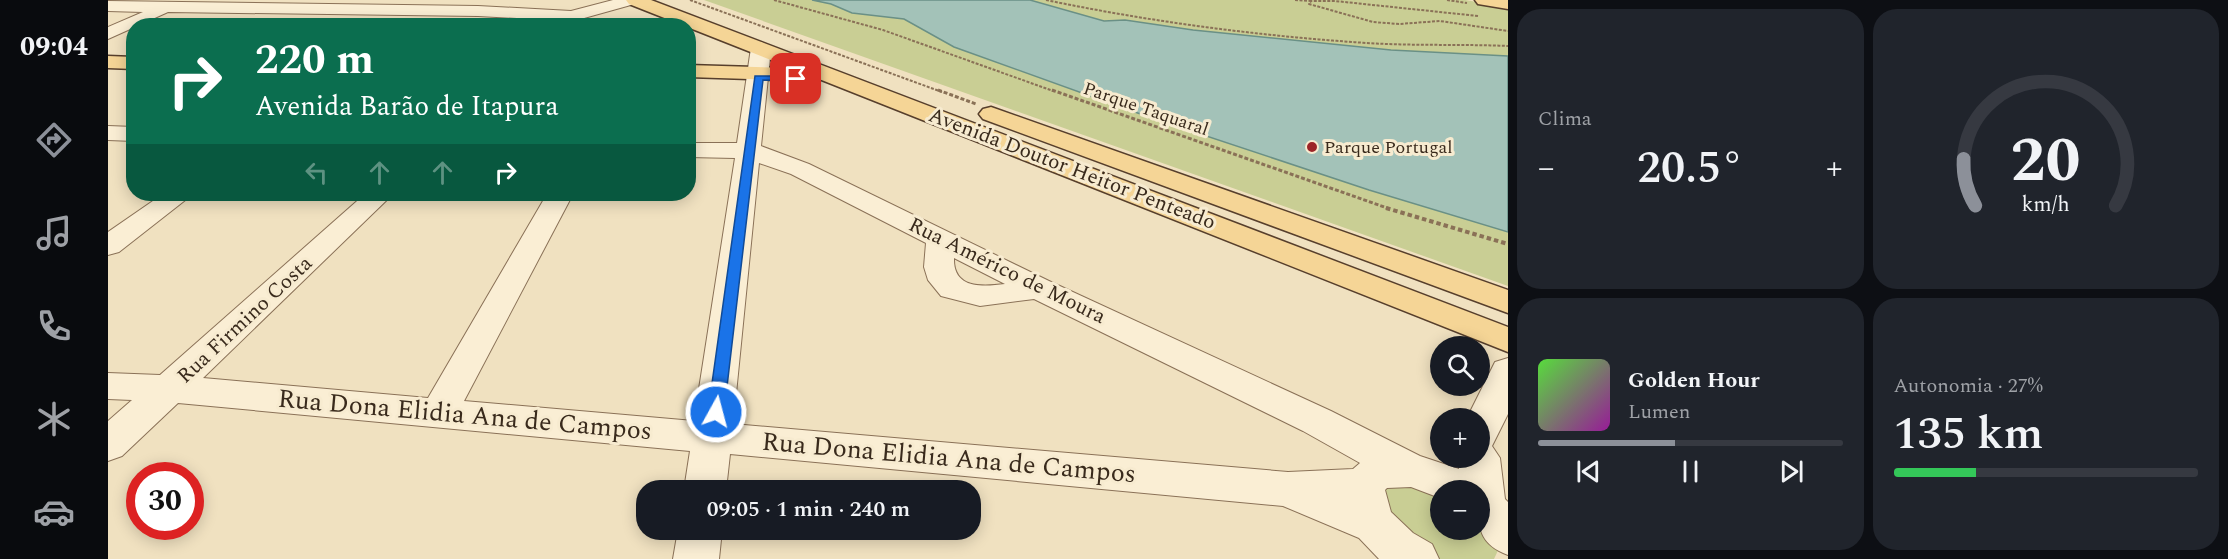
<!DOCTYPE html>
<html lang="pt">
<meta charset="utf-8">
<style>
body{margin:0;font-family:Spectral,serif;background:#20242c;color:#f1f3f6;height:100vh;display:flex;flex-direction:column;font-size:22px;white-space:nowrap}
*{box-sizing:border-box;margin:0}
p{font-size:20px;color:#9ea1a6}
.icon{flex:none;width:33px;height:33px;fill:none;stroke:currentColor;stroke-width:2;stroke-linecap:round;stroke-linejoin:round}
.map{position:relative;flex:1;overflow:hidden}
.drawer{display:flex;flex-direction:column;gap:9px;padding:9px;background:#0d0f14;width:720px}
.drawer>*{flex:none}
.hud{position:absolute;left:18px;top:18px;width:570px;height:183px;border-radius:24px;box-shadow:0 3px 15px #0003;background:#0b6e4f;color:#fff;overflow:hidden}
.fabs{position:absolute;left:1322px;top:336px;display:grid;gap:12px}
.fabs a{display:grid;place-items:center;width:60px;height:60px;border-radius:50%;background:#171b24;box-shadow:0 3px 15px #0003;font-size:30px}
.speed{position:absolute;left:18px;top:462px;display:flex;gap:12px;font-size:30px;font-weight:700;text-align:center}
.speed>*{display:grid;place-content:center;width:78px;height:78px;border-radius:50%;background:#171b24;box-shadow:0 3px 15px #0003;line-height:1}
.speed .limit{border:9px solid #d22;background:#fff;color:#111}
.pin{position:absolute;display:grid;place-items:center;width:51px;height:51px;color:#fff;margin:-26px;border-radius:12px;box-shadow:0 3px 9px #0006}
.me{position:absolute;width:66px;margin:-33px;rotate:7deg;stroke-linejoin:round;filter:drop-shadow(0 0 4px #0008)}
.turn{display:flex;align-items:center;gap:21px;height:126px;padding:0 30px;font-size:27px}
.turn .icon{width:78px;height:78px;stroke-width:2.5}
.turn b{display:block;font-size:42px;line-height:51px}
.lanes{display:flex;align-items:center;height:57px;padding:0 30px;background:#0003;justify-content:center;gap:30px;direction:ltr}
.lanes .off{opacity:.35}
.big{font-size:45px;font-weight:600;line-height:1.1}
.drawer .widget{flex:1;display:flex;flex-direction:column;justify-content:center;gap:9px;min-width:0;padding:0 21px;border-radius:24px;background:#20242c}
.drawer .dial{align-items:center;gap:0}
.dial svg{height:156px;overflow:visible;fill:none;stroke:#363941;stroke-width:7;stroke-linecap:round;text-anchor:middle}
.dial text{fill:#f1f3f6;stroke:none}
.song{display:flex;align-items:center;gap:18px}
.cover{width:72px;height:72px;border-radius:9px;background:linear-gradient(135deg,hsl(110 70% 55%),hsl(300 70% 35%))}
.played{height:6px;border-radius:3px;background:linear-gradient(90deg,#8c9099 45%,#363941 45%)}
.keys{display:flex;justify-content:space-around;direction:ltr}
.heat{display:flex;justify-content:space-between;align-items:center;font-size:33px;direction:ltr}
.charge{height:9px;border-radius:4px;background:linear-gradient(90deg,#34c759 27%,#363941 0)}
.drawer .tiles{flex:1;display:grid;gap:9px;grid-template-columns:repeat(2,1fr)}
.trip{position:absolute;left:528px;top:480px;width:345px;height:60px;border-radius:24px;background:#171b24;box-shadow:0 3px 15px #0003;font-weight:600;line-height:60px;text-align:center}
main{display:flex;flex:1;min-height:0}
.dock{display:flex;flex-direction:column;width:108px;justify-content:space-around;align-items:center;background:#090b0e;color:#9ea1a6}
.dock .icon{width:42px;height:42px}
.dock .current{color:#8c9099}
.dock b{font-size:27px;color:#f1f3f6}
.map>svg:first-child{display:block}
.green{fill:#c9ce94}
.water{fill:#a3c2b8;stroke:#6a9086;stroke-width:1.5}
.lines{fill:none;stroke-linecap:round;stroke-linejoin:round}
.minor-casing{stroke:#8a7157;stroke-width:2}
.major-casing{stroke:#573f2c;stroke-width:3}
.path-far2{stroke:#8a7157;stroke-width:2;stroke-dasharray:3 1.5;stroke-linecap:butt}
.path-far1{stroke:#8a7157;stroke-width:3;stroke-dasharray:4 2;stroke-linecap:butt}
.path{stroke:#8a7157;stroke-width:4;stroke-dasharray:4.5 3;stroke-linecap:butt}
.minor{fill:#faeed4;fill-rule:evenodd}
.major{fill:#f5d596;fill-rule:evenodd}
.route{fill:#1a73e8;stroke:#114b97;stroke-width:1.5}
.poi-dot{fill:#9c2528;stroke:#f7ebd0;stroke-width:2}
.labels{text-anchor:middle;dominant-baseline:central;stroke-width:6;stroke-linejoin:round;paint-order:stroke}
.far-street-label{font-size:18px;fill:#392a1c;stroke:#f7ebd0}
.far-poi-label{font-size:18px;fill:#392a1c;stroke:#f7ebd0;text-anchor:start}
.street-label{font-size:21px;fill:#392a1c;stroke:#f7ebd0}
.near-street-label{font-size:26px;fill:#392a1c;stroke:#f7ebd0}
</style>
<main>
<nav class="dock">
<b>09:04</b>
<svg class="icon current" aria-label="directions" viewBox="0 0 24 24"><path d="M12 3l9 9-9 9-9-9zM9 14v-3h6M13 9l2 2-2 2"/></svg>
<svg class="icon" aria-label="music" viewBox="0 0 24 24"><path d="M9 18V5l10-2v13"/><circle cx="6" cy="18" r="3"/><circle cx="16" cy="16" r="3"/></svg>
<svg class="icon" aria-label="phone" viewBox="0 0 24 24"><path d="M5 4h4l2 5-3 2q2 4 5 5l2-3 5 2v4C11 20 4 13 5 4z"/></svg>
<svg class="icon" aria-label="climate" viewBox="0 0 24 24"><path d="M12 3v18M4 7l16 10M4 17L20 7"/></svg>
<svg class="icon" aria-label="car" viewBox="0 0 24 24"><path d="M5 17H2v-5l4-1 3-4h7l3 4 3 1v5h-3M9 17h6M6 11h13"/><circle cx="7" cy="17" r="2"/><circle cx="17" cy="17" r="2"/></svg>
</nav>
<div class="map">
<svg width="1400" height="559" viewBox="0 0 1400 559">
<rect width="100%" height="100%" fill="#f0e1c0"/>
<!-- green -->
<path class="green" d="M596 0H1357L1400 7V286Z
M1333 485 1341 490H1332V530H1371V509L1394 542 1386 559H1330L1299 545 1268 487Z"/>
<!-- water -->
<path class="water" d="M704 0H922L996 21 1017 20 1085 30 1283 50 1400 56V232L1261 190 1038 116 846 47 796 19 744 13 723 4Z"/>
<g class="lines">
<defs>
<path id="minor" d="M505 0H532L530 3 469 20 461 26H439L445 20 370 16 60 12 0 39V27L35 12 0 11V1L370 6 463 11Z
M653 42 663 48 653 146 701 164 941 281 1223 411 1312 456 1351 469V458H1371V418H1359L1387 362 1400 358V414L1384 446 1392 458 1397 499 1400 502V555C1366 542 1371 522 1371 490H1332V498L1303 487 1279 488 1277 490 1283 512 1305 533 1324 544 1331 559H1271L1251 538 1175 506 622 454 618 490H576L582 451 70 403 14 456 0 461V421L24 400 0 399V373L52 375 257 194H285L95 378 320 398 439 194H465L356 401 586 421 627 158 580 157V143H629L643 48ZM651 163 683 174 818 243 816 267 820 280 833 296 872 306 926 299 1195 431 1252 463 1245 469 1180 472 625 424ZM846 258 897 284C874 287 845 289 846 258Z
M0 126 26 127V141L0 140Z
M55 194H85L11 252 0 255V232Z
M570 530H614L611 559H565Z"/>
<path id="major" d="M518 0H543L1400 327V352L706 77 697 81 580 77V65L683 68 521 4Z
M1367 0H1400V9L1370 4Z
M0 56 26 57V69L0 68Z
M883 107 1400 290V313L875 119 871 114 875 109Z"/>
</defs>
<!-- minor casing -->
<use href="#minor" class="minor-casing"/>
<!-- major casing -->
<use href="#major" class="major-casing"/>
<!-- path-far2 -->
<path class="path-far2" d="M582 0 834 92
M666 0 775 30 948 92
M938 0C1044 22 1151 36 1259 43 1306 46 1353 44 1400 46
M1187 0 1203 1
M1339 0 1359 3
M1370 16 1227 1H1203L1201 4 1265 22 1291 24 1332 21 1400 31"/>
<!-- path-far1 -->
<path class="path-far1" d="M830 90 868 104
M944 90 1282 209"/>
<!-- path -->
<path class="path" d="M1278 208 1400 244"/>
<!-- minor -->
<use href="#minor" class="minor"/>
<!-- major -->
<use href="#major" class="major"/>
</g>
<!-- route -->
<path class="route" d="M647 76H688L693 79 688 81 655 80 616 412 608 418 600 412Z"/>
<!-- markers -->
<circle class="poi-dot" cx="1204" cy="147" r="6"/>
<g class="labels">
<!-- far-street labels -->
<g class="far-street-label">
<text transform="translate(1038 109) rotate(19)">Parque Taquaral</text>
</g>
<!-- far-poi labels -->
<g class="far-poi-label">
<text x="1216" y="147">Parque Portugal</text>
</g>
<!-- street labels -->
<g class="street-label">
<text transform="translate(964 169) rotate(21)">Avenida Doutor Heitor Penteado</text>
<text transform="translate(899 271) rotate(26)">Rua Américo de Moura</text>
<text transform="translate(137 320) rotate(-43)">Rua Firmino Costa</text>
</g>
<!-- near-street labels -->
<g class="near-street-label">
<text transform="translate(357 415) rotate(5)">Rua Dona Elidia Ana de Campos</text>
<text transform="translate(841 458) rotate(5)">Rua Dona Elidia Ana de Campos</text>
</g>
</g>
</svg>
<div class="fabs">
<a><svg class="icon" aria-label="search" viewBox="0 0 24 24"><circle cx="10" cy="10" r="6"/><path d="M15 15l6 6"/></svg></a>
<a>+</a>
<a>−</a>
</div>
<div class="speed"><div class="limit">30</div></div>
<div class="pin" style="left:688px;top:79px;background:#d93025"><svg class="icon" aria-label="arrive" viewBox="0 0 24 24"><path d="M6 21V4h12l-3 4 3 4H6"/></svg></div>
<svg class="me" style="left:608px;top:412px" viewBox="-20 -20 40 40"><circle r="17" fill="#1a73e8" stroke="#fff" stroke-width="3"/><path d="M0-11L8 9 0 5-8 9z" fill="#fff"/></svg>
<div class="trip">09:05 · 1 min · 240 m</div>
<div class="hud">
<div class="turn"><svg class="icon" aria-label="right" viewBox="0 0 24 24"><path d="M7 20v-9h11M14 6l5 5-5 5"/></svg><div><b>220 m</b>Avenida Barão de Itapura</div></div>
<div class="lanes"><svg class="icon off" aria-label="left" viewBox="0 0 24 24"><path d="M17 20v-9H6M10 6l-5 5 5 5"/></svg><svg class="icon off" aria-label="ahead" viewBox="0 0 24 24"><path d="M12 20V5M6 11l6-6 6 6"/></svg><svg class="icon off" aria-label="ahead" viewBox="0 0 24 24"><path d="M12 20V5M6 11l6-6 6 6"/></svg><svg class="icon" aria-label="right" viewBox="0 0 24 24"><path d="M7 20v-9h11M14 6l5 5-5 5"/></svg></div>
</div>
</div>
<section class="drawer">
<div class="tiles">
<div class="widget"><p>Clima</p>
<div class="heat"><a>−</a><b class="big">20.5°</b><a>+</a></div>
</div>
<div class="widget dial"><svg viewBox="0 0 100 80">
<path d="M14 69A42 42 0 1 1 86 69"/>
<path d="M14 69A42 42 0 0 1 8 45" stroke="#8c9099"/>
<text x="50" y="56" font-size="32" font-weight="700">20</text>
<text x="50" y="72" font-size="11">km/h</text>
</svg></div>
<div class="widget">
<div class="song"><i class="cover"></i><div><b>Golden Hour</b><p>Lumen</p></div></div>
<div class="played"></div>
<div class="keys"><svg class="icon" aria-label="previous" viewBox="0 0 24 24"><path d="M18 5L8 12l10 7zM5 5v14"/></svg><svg class="icon" aria-label="pause" viewBox="0 0 24 24"><path d="M8 5v14M16 5v14"/></svg><svg class="icon" aria-label="next" viewBox="0 0 24 24"><path d="M6 5l10 7-10 7zM19 5v14"/></svg></div>
</div>
<div class="widget"><p>Autonomia · 27%</p><b class="big">135 km</b><div class="charge"></div></div>
</div>
</section>
</main>
